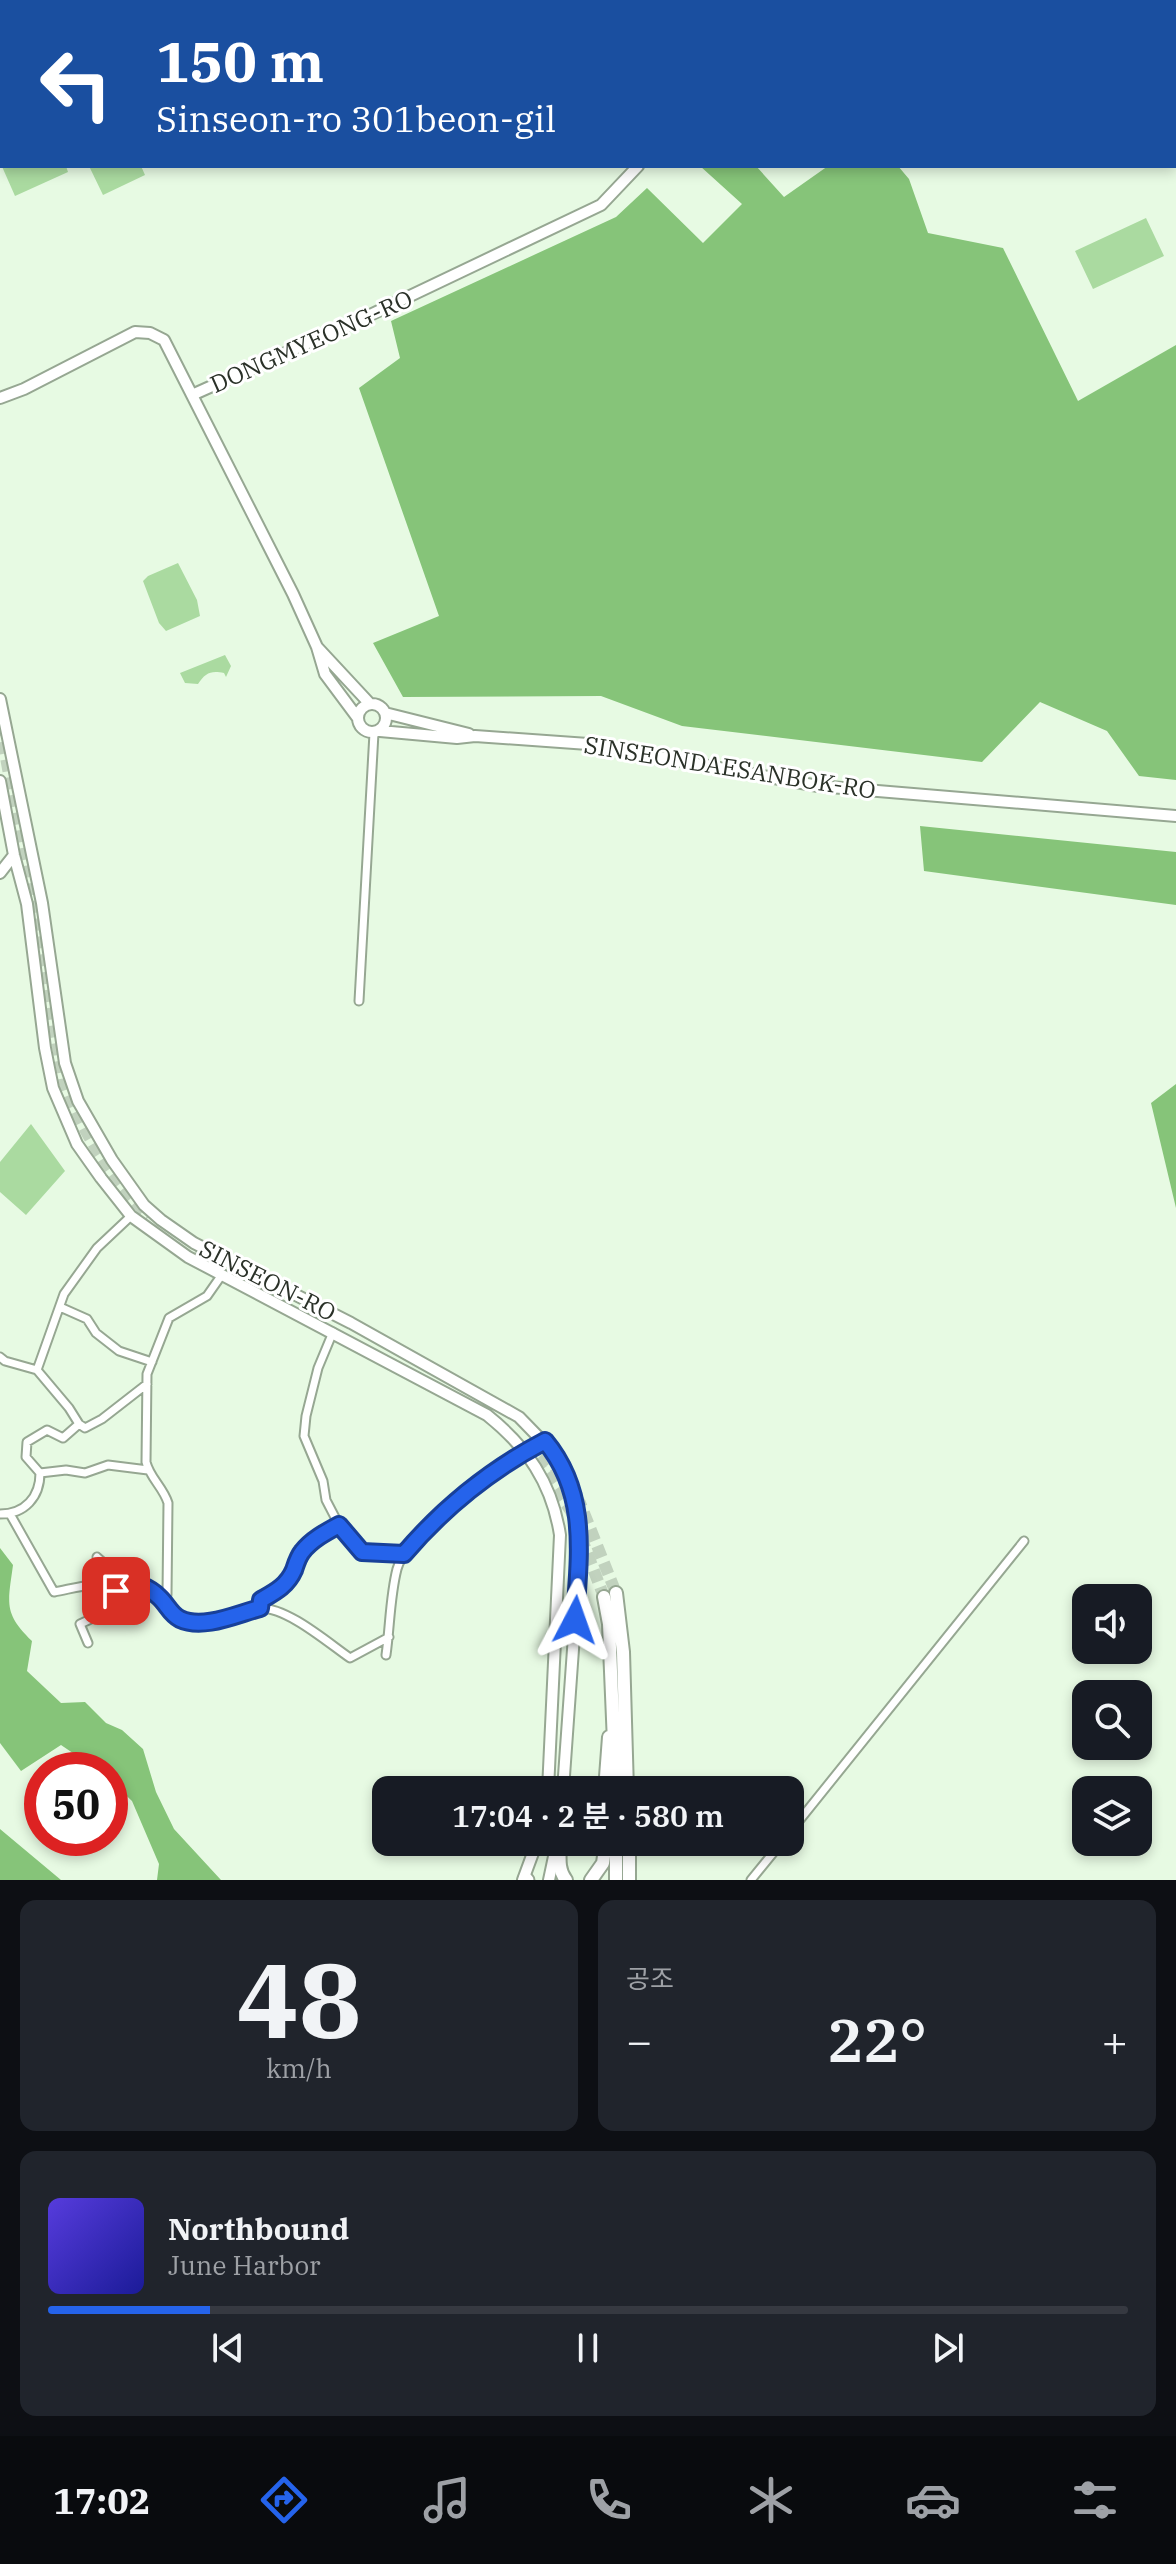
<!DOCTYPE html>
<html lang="ko">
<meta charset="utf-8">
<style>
body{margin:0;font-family:"IBM Plex Serif","Noto Sans KR",serif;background:#20242c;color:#f1f3f6;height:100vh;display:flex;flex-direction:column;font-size:30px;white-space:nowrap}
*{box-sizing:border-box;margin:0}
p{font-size:26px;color:#9ea1a6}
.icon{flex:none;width:44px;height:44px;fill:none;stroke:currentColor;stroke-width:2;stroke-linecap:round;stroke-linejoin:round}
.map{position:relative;height:1880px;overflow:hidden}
.side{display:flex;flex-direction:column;gap:20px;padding:20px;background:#0d0f14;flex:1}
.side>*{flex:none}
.banner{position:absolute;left:0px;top:0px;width:1176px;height:168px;box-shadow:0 4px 12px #0003;background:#1a4fa0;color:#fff;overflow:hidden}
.controls{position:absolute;left:1072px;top:1584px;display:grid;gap:16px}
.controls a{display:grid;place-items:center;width:80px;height:80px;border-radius:16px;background:#171b24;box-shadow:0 4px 12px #0003;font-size:40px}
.speed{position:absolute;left:24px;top:1752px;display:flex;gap:16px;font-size:40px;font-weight:700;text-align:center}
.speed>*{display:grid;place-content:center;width:104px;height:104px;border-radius:50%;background:#171b24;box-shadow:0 4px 12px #0003;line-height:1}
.speed .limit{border:12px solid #d22;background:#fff;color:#111}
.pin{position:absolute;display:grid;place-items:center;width:68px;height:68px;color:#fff;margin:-34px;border-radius:16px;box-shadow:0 4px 12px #0006}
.me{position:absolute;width:88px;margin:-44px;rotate:4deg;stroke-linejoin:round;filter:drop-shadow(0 0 6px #0008)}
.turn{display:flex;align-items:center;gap:28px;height:168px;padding:0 24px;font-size:36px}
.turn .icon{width:104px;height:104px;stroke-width:2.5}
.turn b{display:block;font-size:56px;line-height:68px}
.big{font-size:60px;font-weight:600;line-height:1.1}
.side .widget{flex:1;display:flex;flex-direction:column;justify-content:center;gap:12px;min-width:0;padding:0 28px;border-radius:16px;background:#20242c}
.side .dial{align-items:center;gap:0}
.dial b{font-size:104px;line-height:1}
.song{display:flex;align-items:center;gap:24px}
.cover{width:96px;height:96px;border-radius:12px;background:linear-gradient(135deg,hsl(250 70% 55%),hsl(240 70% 35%))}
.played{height:8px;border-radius:4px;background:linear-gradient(90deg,#2563eb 15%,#363941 15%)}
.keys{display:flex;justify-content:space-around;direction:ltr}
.heat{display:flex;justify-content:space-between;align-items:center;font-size:44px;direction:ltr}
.side .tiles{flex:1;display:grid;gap:20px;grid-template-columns:1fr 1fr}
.widget:last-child{grid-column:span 2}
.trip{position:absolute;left:372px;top:1776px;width:432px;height:80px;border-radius:16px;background:#171b24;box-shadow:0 4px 12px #0003;font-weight:600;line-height:80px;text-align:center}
.menu{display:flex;height:128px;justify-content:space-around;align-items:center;background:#090b0e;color:#9ea1a6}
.menu .icon{width:56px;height:56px}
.menu .current{color:#2563eb}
.menu b{font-size:36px;color:#f1f3f6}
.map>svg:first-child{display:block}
.green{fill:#aadaa0}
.forest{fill:#86c479}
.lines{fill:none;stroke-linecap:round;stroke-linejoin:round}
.highway-tunnel{stroke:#c1d2be;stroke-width:12;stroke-dasharray:12 6;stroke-linecap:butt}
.street-casing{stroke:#96a792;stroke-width:11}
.secondary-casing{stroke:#96a792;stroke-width:14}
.primary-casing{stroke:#96a792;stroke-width:15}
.highway-casing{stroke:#96a792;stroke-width:16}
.street{stroke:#fff;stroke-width:7}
.secondary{stroke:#fff;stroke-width:10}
.primary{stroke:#fff;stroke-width:11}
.highway{stroke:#fff;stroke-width:12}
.route-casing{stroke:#184099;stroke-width:20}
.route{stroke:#2563eb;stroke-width:14}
.labels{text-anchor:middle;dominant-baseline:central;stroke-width:6;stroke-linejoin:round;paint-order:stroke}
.street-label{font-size:24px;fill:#2a3128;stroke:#fff}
</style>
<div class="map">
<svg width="1176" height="1880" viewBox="0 0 1176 1880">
<rect width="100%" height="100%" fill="#e7fae3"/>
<!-- green -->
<path class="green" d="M2 75V166H66L68 172 15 196 0 162Z
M89 166H141L145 175 103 195Z
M1146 218 1164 256 1093 289 1075 251Z
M178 563 197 600 200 616 166 631 159 623 143 581 148 576Z
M225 655 231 666 226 677 224 673C211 670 205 673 198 684L185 683 180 673Z
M31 1124 65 1171 26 1215 0 1192V1162Z"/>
<!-- forest -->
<path class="forest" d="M403 0H741L404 2Z
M700 166H756L784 197 828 166H898L909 179 928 233 1003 248 1078 401 1176 345V780L1139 776 1107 731 1040 702 982 762 682 726 601 696 403 697 373 643 439 616 359 388 400 358 391 321 616 217 647 188 703 243 742 204Z
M920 826 1176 852V905L924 871Z
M1176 1084V1208L1151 1103Z
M0 1548 13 1565C8 1603 3 1613 32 1641L27 1671 61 1703 85 1702 106 1723 122 1730 143 1749 156 1792 174 1829 221 1880H157L159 1864 132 1801 110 1780V1770H98L61 1745 21 1771 0 1743Z
M0 1829 61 1880H0Z"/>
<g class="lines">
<!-- highway-tunnel -->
<path class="highway-tunnel" d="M0 724 64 1081C77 1123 116 1188 150 1215
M197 1248 244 1274
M534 1438 580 1503 616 1593
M535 1460 571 1511 604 1597"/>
<defs>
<path id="street" d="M880 0 881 2
M968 0 969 2
M1076 0 1077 2
M1174 22 1176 21
M1174 119 1176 117
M359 1001 374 733
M60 1307 87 1319 96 1333 119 1351 152 1362
M333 1332 318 1368 306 1416 304 1436 323 1481 326 1500 339 1525 362 1552 404 1554
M0 1357 5 1361 37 1370
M37 1370 64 1294 97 1248 131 1216
M79 1424 85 1428 102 1419 147 1384
M40 1473 66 1470 85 1473 108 1465 148 1470
M0 1514C25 1514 40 1497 40 1473L26 1457 27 1442 47 1430 63 1438 79 1424 69 1408 37 1370
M10 1514 54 1592C86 1586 134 1571 160 1597 169 1606 172 1618 186 1621 213 1626 233 1610 259 1608 287 1607 327 1642 350 1658L389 1637
M162 1600 167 1595 168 1503C163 1487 150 1478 146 1462L147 1374 169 1318 207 1296 221 1276
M260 1608 261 1600 279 1590 289 1579 300 1554 314 1540 339 1525
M88 1643 80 1624 110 1610 119 1583 114 1572 97 1557
M386 1655C390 1627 390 1596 397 1569 411 1524 504 1463 545 1441
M790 1832 1024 1541
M751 1880 782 1842"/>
<path id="secondary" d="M759 2V0
M192 395 368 316 601 205 638 166
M0 398 24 389 135 332 150 333 164 340 293 594 317 647 325 674 357 717
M317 647 370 704
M0 699 42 903 65 1063 78 1101 112 1160 144 1205 161 1220 194 1243 351 1323 519 1417 554 1453 567 1473 577 1507 581 1537 563 1790
M358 718a14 14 0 1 1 28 0a14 14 0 1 1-28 0Z
M385 713 469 734
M380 731 457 738 475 736 588 744 818 786 1176 816
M0 781 14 855 27 904 45 1048 53 1088 77 1144 101 1178 131 1216 188 1257 487 1415C527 1447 552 1483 560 1535L548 1790
M0 873 14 855
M523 1880 537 1842
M549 1880 556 1847"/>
<path id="primary" d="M525 1877 528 1880"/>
<path id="highway" d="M616 1593 623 1652 627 1790
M604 1597 609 1624 616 1790
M605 1790 609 1737
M560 1842C560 1855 557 1869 566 1880
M629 1842V1880
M591 1880 603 1863 606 1842
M616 1880V1842"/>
</defs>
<!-- street casing -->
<use href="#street" class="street-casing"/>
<!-- secondary casing -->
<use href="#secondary" class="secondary-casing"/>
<!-- primary casing -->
<use href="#primary" class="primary-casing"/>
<!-- highway casing -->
<use href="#highway" class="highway-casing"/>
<!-- street -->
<use href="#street" class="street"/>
<!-- secondary -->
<use href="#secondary" class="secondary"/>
<!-- primary -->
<use href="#primary" class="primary"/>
<!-- highway -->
<use href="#highway" class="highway"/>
</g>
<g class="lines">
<defs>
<path id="route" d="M116 1591 119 1583C134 1582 148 1586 159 1597 167 1604 170 1614 180 1619 203 1630 237 1614 260 1608L261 1600C275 1592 287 1586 294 1570 296 1564 298 1557 302 1552 311 1540 326 1532 339 1525L362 1552 404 1554C444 1507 490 1470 545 1441 589 1494 579 1556 575 1620"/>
</defs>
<!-- route casing -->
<use href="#route" class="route-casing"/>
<!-- route -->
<use href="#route" class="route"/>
</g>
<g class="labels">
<!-- street labels -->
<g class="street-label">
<text transform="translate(311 341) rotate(-24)">DONGMYEONG-RO</text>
<text transform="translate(730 767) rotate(9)">SINSEONDAESANBOK-RO</text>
<text transform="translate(268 1280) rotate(27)">SINSEON-RO</text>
</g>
</g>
</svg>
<div class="controls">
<a><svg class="icon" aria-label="sound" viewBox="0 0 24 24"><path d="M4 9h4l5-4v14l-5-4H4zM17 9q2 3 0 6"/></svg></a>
<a><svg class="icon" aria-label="search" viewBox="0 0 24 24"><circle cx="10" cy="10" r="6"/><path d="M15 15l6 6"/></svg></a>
<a><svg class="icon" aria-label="layers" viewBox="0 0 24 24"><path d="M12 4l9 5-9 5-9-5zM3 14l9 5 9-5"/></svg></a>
</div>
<div class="speed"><div class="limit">50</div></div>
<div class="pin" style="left:116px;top:1591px;background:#d93025"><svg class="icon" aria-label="arrive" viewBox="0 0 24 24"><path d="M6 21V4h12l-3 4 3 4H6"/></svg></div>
<svg class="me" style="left:575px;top:1620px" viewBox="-20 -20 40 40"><path d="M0-17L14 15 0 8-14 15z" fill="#2563eb" stroke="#fff" stroke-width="4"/></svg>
<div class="trip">17:04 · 2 분 · 580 m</div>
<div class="banner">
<div class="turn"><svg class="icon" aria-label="left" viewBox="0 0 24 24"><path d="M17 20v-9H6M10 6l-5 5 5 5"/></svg><div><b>150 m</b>Sinseon-ro 301beon-gil</div></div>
</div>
</div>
<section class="side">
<div class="tiles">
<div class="widget dial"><b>48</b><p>km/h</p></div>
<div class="widget"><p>공조</p>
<div class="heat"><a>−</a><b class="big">22°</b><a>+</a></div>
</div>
<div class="widget">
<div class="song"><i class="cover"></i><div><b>Northbound</b><p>June Harbor</p></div></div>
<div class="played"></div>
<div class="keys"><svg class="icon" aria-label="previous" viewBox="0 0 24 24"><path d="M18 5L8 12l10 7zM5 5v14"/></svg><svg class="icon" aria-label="pause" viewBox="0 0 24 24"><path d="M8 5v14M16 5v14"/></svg><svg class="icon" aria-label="next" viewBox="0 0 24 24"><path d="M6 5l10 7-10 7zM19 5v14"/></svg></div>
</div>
</div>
</section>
<nav class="menu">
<b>17:02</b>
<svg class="icon current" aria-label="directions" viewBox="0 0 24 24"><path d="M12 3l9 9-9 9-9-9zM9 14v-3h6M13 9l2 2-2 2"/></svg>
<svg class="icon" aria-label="music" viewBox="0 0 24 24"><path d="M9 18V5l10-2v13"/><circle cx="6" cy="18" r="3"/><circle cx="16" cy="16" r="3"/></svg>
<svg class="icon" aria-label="phone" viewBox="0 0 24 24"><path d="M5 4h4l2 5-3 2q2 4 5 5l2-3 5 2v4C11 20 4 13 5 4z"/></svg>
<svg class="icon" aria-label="climate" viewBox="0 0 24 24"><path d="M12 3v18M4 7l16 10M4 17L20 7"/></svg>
<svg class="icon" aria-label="car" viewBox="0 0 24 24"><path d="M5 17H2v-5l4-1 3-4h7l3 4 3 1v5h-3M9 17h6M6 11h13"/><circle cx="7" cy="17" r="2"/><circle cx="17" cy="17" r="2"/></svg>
<svg class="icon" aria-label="filters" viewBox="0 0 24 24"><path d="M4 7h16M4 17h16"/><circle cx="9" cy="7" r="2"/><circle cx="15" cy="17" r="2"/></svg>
</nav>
